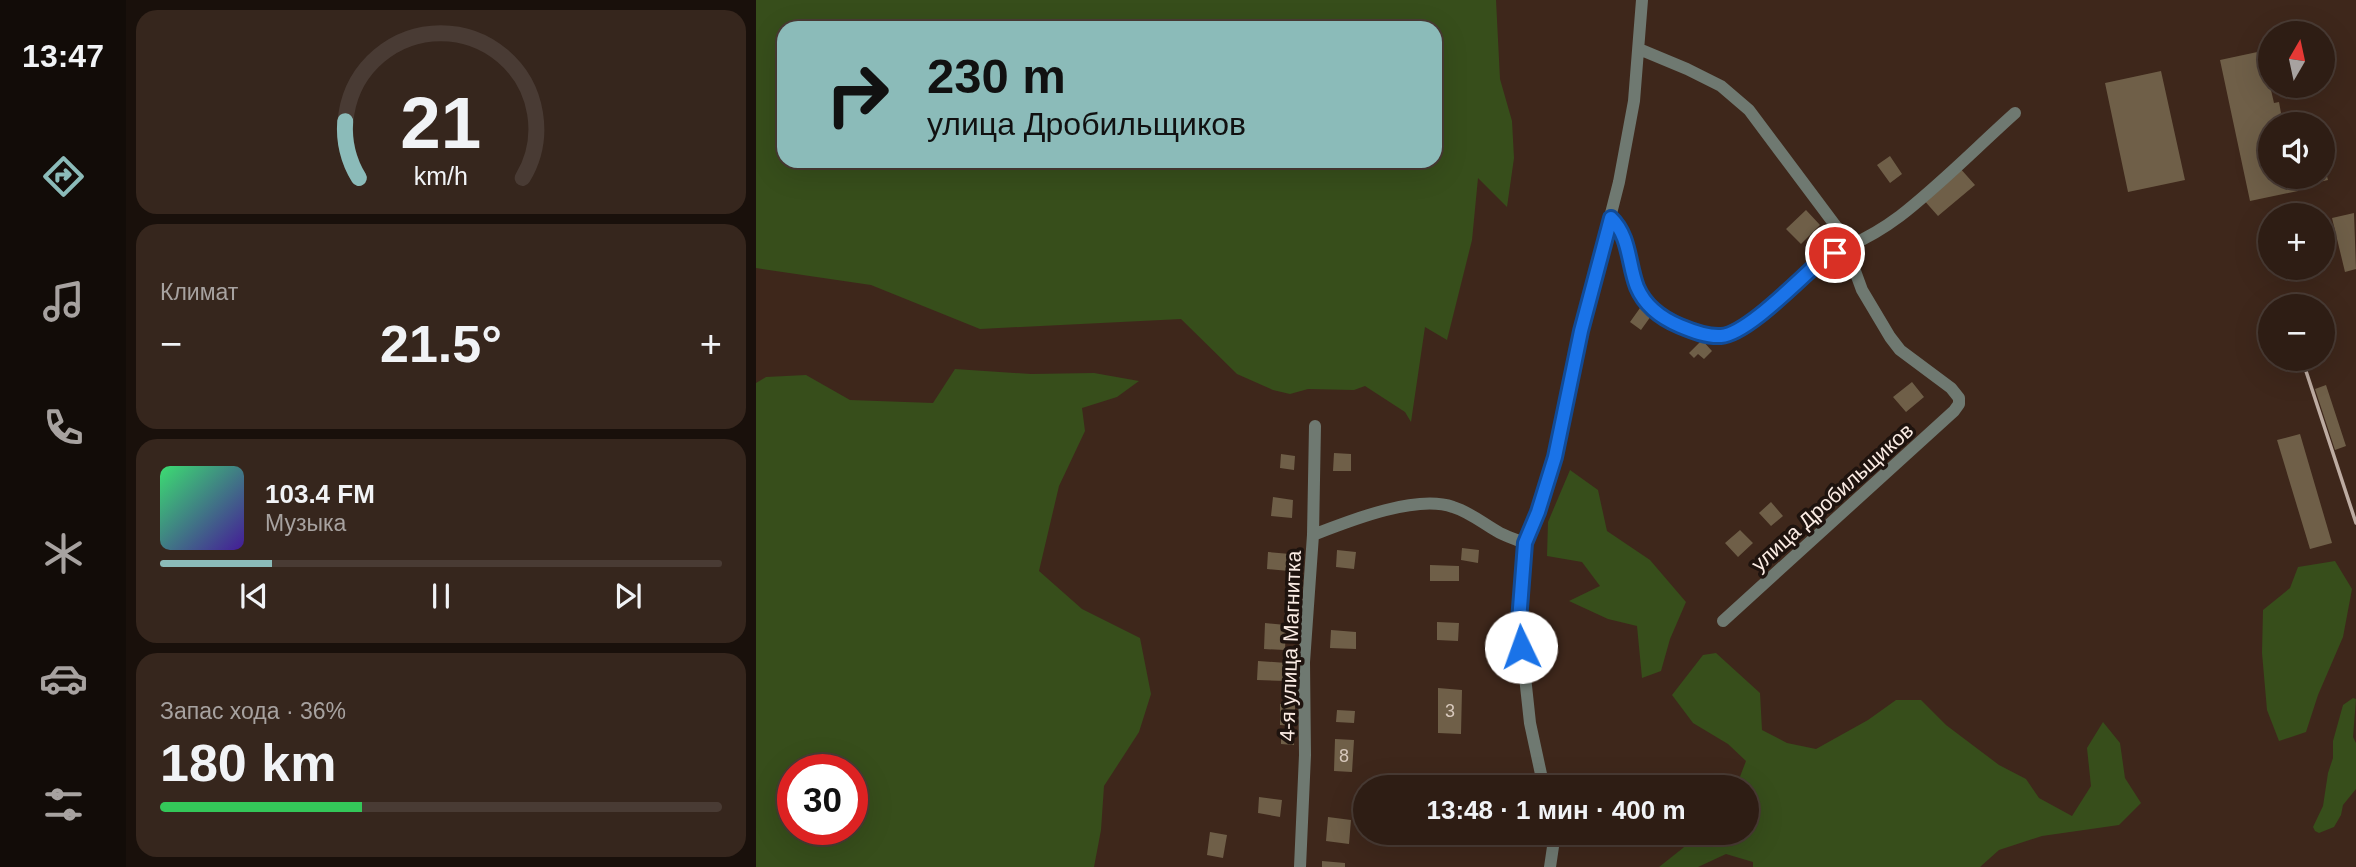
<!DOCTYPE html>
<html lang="ru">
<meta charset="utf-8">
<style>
body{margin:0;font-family:Helvetica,sans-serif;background:#36261d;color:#f1f3f6;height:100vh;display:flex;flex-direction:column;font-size:26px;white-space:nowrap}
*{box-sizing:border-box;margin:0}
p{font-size:23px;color:#a7a2a0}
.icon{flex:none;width:38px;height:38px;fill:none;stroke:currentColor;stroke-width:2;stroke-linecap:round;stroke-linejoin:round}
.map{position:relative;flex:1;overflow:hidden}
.side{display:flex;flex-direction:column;gap:10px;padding:10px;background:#19100b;width:630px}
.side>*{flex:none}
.hud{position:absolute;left:21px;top:21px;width:665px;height:147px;border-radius:21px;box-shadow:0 7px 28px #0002,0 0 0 2px #493b34;background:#8bbbb9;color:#111;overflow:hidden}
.needle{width:46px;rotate:9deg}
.fabs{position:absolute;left:1502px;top:21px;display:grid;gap:14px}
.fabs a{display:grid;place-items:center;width:77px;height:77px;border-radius:50%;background:#2e1d14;box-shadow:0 7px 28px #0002,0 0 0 2px #493b34;font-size:35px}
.speed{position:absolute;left:21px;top:754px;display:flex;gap:14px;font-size:35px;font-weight:700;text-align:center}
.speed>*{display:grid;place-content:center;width:91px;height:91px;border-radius:50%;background:#2e1d14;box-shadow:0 7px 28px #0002,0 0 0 2px #493b34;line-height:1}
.speed .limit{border:10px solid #d22;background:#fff;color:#111}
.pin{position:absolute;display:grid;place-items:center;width:60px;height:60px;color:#fff;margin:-30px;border:4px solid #fff;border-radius:50%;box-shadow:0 2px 7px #0007}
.me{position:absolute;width:77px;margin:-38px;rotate:357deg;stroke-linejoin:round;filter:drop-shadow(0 0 5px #0008)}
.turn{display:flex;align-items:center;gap:24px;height:147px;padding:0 35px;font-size:32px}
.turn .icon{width:91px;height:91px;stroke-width:2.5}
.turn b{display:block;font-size:49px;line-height:60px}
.big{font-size:52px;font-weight:700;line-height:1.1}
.side .widget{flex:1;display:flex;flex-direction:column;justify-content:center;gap:10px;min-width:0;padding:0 24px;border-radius:21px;background:#36261d}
.side .dial{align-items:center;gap:0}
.dial svg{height:182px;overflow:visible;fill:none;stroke:#493b34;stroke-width:7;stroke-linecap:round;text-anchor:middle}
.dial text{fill:#f1f3f6;stroke:none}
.song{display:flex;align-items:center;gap:21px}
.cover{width:84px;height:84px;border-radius:10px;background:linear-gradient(135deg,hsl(140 70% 55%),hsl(260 70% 35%))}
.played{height:7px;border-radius:4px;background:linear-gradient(90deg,#8bbbb9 20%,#493b34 20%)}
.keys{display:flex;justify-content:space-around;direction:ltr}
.heat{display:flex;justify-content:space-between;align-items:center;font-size:38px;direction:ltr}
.charge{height:10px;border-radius:5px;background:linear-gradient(90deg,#34c759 36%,#493b34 0)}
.trip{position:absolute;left:597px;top:775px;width:406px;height:70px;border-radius:35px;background:#2e1d14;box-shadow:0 7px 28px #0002,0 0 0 2px #493b34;font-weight:700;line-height:70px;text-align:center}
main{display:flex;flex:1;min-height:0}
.tabs{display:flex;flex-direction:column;width:126px;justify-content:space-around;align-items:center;background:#120c08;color:#a7a2a0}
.tabs .icon{width:49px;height:49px}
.tabs .current{color:#8bbbb9}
.tabs b{font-size:32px;color:#f1f3f6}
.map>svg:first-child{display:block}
.green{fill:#374e1b;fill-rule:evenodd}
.building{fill:#6f5f48}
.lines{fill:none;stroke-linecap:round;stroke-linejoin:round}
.street{stroke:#6f7971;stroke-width:12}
.rail{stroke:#bdaca2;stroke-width:3.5}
.route-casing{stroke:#114b97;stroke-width:18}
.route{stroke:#1a73e8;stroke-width:12}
.labels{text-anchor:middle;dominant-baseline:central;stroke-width:7;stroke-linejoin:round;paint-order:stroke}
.number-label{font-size:18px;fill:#d8c9bd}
.street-label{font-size:21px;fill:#fbece4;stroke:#1e130e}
</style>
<main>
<nav class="tabs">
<b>13:47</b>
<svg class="icon current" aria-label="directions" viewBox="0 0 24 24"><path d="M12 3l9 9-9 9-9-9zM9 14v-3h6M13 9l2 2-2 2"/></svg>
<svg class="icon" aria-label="music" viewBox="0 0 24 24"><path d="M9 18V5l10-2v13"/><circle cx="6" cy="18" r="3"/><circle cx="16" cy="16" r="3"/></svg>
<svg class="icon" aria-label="phone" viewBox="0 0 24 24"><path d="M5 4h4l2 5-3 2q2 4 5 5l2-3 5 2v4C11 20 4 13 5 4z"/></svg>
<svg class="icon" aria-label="climate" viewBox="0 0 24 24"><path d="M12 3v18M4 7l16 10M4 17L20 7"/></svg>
<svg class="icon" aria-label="car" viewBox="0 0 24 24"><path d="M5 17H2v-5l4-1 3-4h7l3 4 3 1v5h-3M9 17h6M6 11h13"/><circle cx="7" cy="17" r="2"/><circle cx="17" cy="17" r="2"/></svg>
<svg class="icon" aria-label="filters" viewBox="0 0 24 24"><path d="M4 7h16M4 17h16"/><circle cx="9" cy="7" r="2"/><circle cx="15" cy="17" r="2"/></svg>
</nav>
<section class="side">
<div class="widget dial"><svg viewBox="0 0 100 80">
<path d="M14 69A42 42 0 1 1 86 69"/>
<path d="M14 69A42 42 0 0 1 8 44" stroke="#8bbbb9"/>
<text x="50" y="56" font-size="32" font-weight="700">21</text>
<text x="50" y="72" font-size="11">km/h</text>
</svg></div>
<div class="widget"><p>Климат</p>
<div class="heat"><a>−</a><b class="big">21.5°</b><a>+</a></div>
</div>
<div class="widget">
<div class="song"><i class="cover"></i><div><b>103.4 FM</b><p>Музыка</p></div></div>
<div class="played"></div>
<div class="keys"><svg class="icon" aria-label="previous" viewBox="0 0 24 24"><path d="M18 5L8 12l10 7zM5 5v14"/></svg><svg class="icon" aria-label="pause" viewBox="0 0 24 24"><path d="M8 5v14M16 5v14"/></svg><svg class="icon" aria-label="next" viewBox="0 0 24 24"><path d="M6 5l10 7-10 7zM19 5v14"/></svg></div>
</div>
<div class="widget"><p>Запас хода · 36%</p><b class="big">180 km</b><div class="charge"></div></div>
</section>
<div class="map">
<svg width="1600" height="867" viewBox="0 0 1600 867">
<rect width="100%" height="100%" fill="#3e271b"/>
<!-- green -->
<path class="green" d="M0 0H740L744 79 756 121 758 158 751 207 722 178 716 240 691 340 669 327 655 422 649 412 609 386 598 390 552 389 534 394 517 390 481 374 425 319 224 329 115 285 0 268ZM28 28H679V161H28Z
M199 369 275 374 338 373 383 381 361 397 326 408 329 431 303 486 283 571 326 609 384 638 395 694 383 732 348 786 345 830 338 867H0V383L10 377 50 375 94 400 177 403ZM96 770V830H37V770Z
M814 470 842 490 851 531 894 560 930 602 914 639 905 671 886 678 881 626 852 619 813 601 844 586 826 562 791 556 792 522Z
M1579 561 1596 589 1587 637 1562 695 1550 732 1523 741 1511 710 1506 653 1507 610 1534 588 1542 567Z
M960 653 1004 693 1006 730 1031 743 1060 749 1112 720 1140 700H1165L1190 725 1243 765 1270 779 1283 798 1316 816 1335 786 1331 748 1347 722 1364 743 1369 778 1385 803 1363 825 1286 836 1243 850 1224 867H997V862L970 854 942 867H903L927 848 941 833H990V788L980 787 990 761 972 744 937 723 916 695 947 655Z
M1597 698 1600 699 1597 737 1600 743V789L1587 805 1585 815 1578 827 1563 833 1559 831 1557 827 1567 806 1572 773 1577 758V741L1587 705Z"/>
<!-- building -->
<path class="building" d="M1506 51 1518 103 1523 102 1527 124H1514V177H1566L1567 140 1572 160 1567 161 1572 180 1541 187 1542 191 1494 201 1464 60Z
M1405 71 1429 180 1372 192 1349 83Z
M1134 156 1146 174 1134 183 1121 165Z
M1203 167 1219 185 1182 216 1166 198Z
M1050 210 1064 225 1045 244 1030 229Z
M1598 213 1600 269 1589 272 1576 218Z
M884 308 895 316 885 330 874 322Z
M946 340 956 351 948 359 942 354 938 358 933 353Z
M1156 382 1168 397 1150 412 1137 397Z
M1570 385 1590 446 1579 450 1559 389Z
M1544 434 1576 543 1554 549 1521 440Z
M578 453 595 454V471H577Z
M525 454 539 456 538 470 524 468Z
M517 497 537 500 536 518 515 516Z
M1015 502 1027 516 1015 526 1003 513Z
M984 530 997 543 982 557 969 543Z
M706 548 723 550 722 563 705 560Z
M581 550 600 552 598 569 580 567Z
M512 552 534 554 533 571 511 569Z
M674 565 703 566V581H674Z
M681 622 703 623 702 641 681 640Z
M509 623 530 625 529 650 508 649Z
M575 630 600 632V649L574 648Z
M502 661 531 663 530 681 501 680Z
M682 688 706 690 705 734 682 733Z
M524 704 539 705V726L524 725Z
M581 710 599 711 598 723 580 722Z
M525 732 538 733V745L525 744Z
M579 739 598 740 596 772 578 771Z
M503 797 526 800 524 817 502 813Z
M572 817 595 820 593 844 570 841Z
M454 832 471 835 467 858 451 855Z
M566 861 589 863V867H566Z"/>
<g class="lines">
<!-- street -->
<path class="street" d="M883 49 931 69 965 86 993 110 1085 233 1106 290 1134 337 1144 350 1195 388 1203 398V404L1198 411 967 621
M855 218C886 247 863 291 913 321 927 330 952 339 968 336 1000 329 1038 281 1065 261 1073 254 1084 251 1093 246 1111 238 1128 228 1144 216 1184 185 1221 147 1259 113
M557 535C593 521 660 494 697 507 714 512 729 525 744 533 752 537 761 540 769 543
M788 788 774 723 763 621 769 543 782 512 799 457 825 331 863 182 878 101 886 0
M544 867 549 755 548 662 557 535 559 426
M794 867 799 833"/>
<!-- rail -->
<path class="rail" d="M1546 359 1600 523"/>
</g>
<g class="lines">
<defs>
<path id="route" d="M765 647 763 621 769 543 782 512 799 457 825 331 855 218C874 236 872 264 881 287 889 306 905 318 924 326 936 331 951 337 965 336 992 334 1045 277 1068 258L1079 253"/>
</defs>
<!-- route casing -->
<use href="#route" class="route-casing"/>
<!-- route -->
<use href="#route" class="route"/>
</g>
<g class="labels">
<!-- number labels -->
<g class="number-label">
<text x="694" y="711">3</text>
<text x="588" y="756">8</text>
</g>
<!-- street labels -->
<g class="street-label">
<text transform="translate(1076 497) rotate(-42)">улица Дробильщиков</text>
<text transform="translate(534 646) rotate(-88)">4-я улица Магнитка</text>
</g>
</g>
</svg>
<div class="fabs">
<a><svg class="needle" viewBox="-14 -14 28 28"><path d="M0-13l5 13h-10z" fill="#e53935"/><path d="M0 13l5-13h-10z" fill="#a7a2a0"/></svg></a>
<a><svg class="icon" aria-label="sound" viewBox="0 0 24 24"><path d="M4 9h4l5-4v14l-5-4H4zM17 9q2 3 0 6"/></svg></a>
<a>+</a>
<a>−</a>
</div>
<div class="speed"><div class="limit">30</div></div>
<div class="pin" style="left:1079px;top:253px;background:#d93025"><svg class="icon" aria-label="arrive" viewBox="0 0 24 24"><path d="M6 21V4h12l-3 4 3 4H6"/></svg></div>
<svg class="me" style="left:765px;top:647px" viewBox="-20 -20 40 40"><circle r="19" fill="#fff"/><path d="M0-13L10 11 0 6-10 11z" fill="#1a73e8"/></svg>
<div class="trip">13:48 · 1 мин · 400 m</div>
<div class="hud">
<div class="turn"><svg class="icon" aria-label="right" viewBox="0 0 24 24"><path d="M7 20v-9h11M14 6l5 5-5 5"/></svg><div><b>230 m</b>улица Дробильщиков</div></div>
</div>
</div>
</main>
